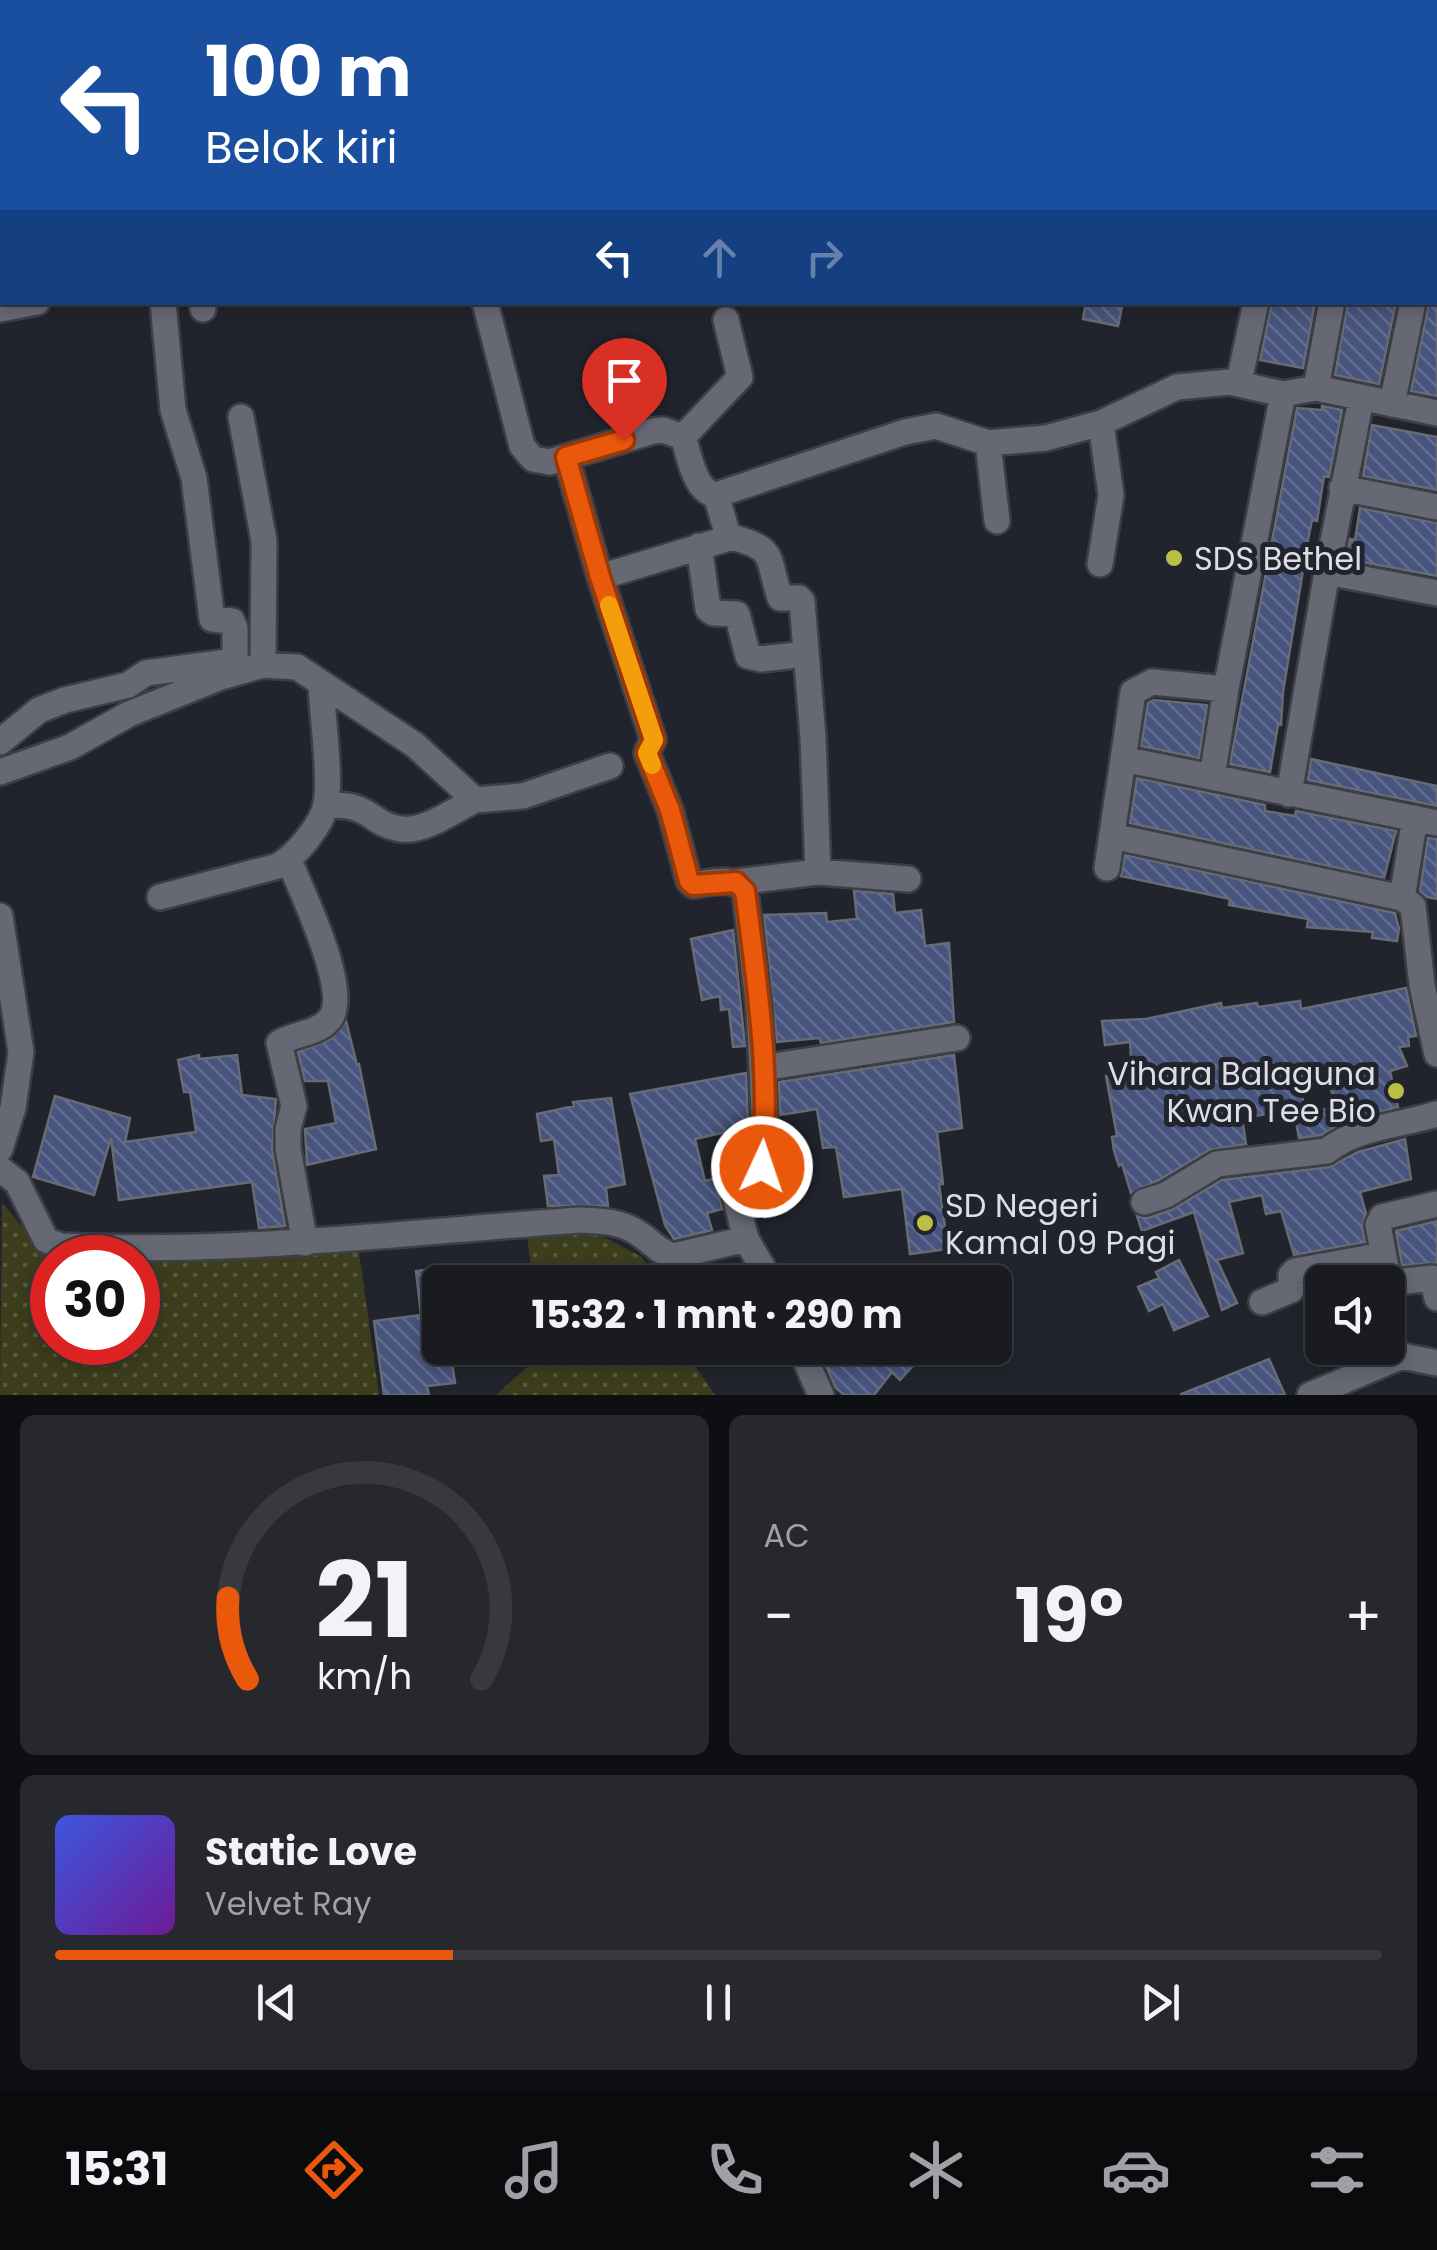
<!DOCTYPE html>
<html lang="id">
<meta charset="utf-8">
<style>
body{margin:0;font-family:Poppins,sans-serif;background:#26282e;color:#f1f3f6;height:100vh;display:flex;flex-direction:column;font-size:38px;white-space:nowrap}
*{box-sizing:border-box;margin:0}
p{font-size:32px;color:#9fa1a5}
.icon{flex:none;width:55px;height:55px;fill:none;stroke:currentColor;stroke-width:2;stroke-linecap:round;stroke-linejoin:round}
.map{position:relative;height:1395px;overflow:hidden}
.panel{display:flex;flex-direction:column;gap:20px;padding:20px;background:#0e0f12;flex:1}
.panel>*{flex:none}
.banner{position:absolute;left:0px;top:0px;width:1438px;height:305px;box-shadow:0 5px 15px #0003,0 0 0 2px #37393f;background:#1a4fa0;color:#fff;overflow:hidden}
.buttons{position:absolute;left:1305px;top:1265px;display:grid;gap:20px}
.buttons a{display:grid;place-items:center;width:100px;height:100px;border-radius:15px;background:#191b21;box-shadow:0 5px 15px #0003,0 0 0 2px #37393f;font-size:50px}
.speed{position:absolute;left:30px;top:1235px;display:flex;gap:20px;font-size:50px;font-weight:700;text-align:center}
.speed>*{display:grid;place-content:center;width:130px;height:130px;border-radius:50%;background:#191b21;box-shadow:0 5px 15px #0003,0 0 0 2px #37393f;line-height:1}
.speed .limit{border:15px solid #d22;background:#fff;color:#111}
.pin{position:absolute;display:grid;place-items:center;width:85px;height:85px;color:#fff;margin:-102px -42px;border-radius:50% 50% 50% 0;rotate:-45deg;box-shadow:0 0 10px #0007}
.pin .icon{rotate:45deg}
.me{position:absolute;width:110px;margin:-55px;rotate:3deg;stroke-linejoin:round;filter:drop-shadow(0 0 8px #0008)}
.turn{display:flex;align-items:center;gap:35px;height:210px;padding:0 40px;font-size:45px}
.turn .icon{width:130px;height:130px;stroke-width:2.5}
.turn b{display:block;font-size:70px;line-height:85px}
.lanes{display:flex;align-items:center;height:95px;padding:0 40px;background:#0003;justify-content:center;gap:50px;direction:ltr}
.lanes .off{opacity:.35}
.big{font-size:75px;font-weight:700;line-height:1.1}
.panel .card{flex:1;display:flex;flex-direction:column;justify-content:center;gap:15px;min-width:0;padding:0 35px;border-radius:15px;background:#26282e}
.panel .dial{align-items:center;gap:0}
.dial svg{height:260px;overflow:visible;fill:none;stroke:#37393f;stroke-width:7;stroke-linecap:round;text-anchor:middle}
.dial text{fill:#f1f3f6;stroke:none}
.song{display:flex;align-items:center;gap:30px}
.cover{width:120px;height:120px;border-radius:15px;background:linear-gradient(135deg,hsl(230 70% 55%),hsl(280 70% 35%))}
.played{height:10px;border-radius:5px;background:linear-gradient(90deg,#ea580c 30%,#37393f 30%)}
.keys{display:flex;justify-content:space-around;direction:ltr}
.heat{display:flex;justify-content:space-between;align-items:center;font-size:55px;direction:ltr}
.panel .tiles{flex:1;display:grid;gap:20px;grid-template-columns:1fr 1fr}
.card:last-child{grid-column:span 2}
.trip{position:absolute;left:422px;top:1265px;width:590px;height:100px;border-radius:15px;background:#191b21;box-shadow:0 5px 15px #0003,0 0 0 2px #37393f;font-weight:700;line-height:100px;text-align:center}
.tabs{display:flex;height:160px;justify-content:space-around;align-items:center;background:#0a0b0d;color:#9fa1a5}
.tabs .icon{width:70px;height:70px}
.tabs .on{color:#ea580c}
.tabs b{font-size:45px;color:#f1f3f6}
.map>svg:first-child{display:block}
.grass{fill:url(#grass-dots)}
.building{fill:url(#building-back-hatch);stroke:#676b75;stroke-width:2.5}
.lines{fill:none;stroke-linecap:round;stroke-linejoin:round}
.minor-casing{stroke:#3d3f46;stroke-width:30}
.minor{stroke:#666974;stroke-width:25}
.route-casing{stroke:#983908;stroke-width:25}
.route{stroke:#ea580c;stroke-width:18}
.slow{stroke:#f59e0b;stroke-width:18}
.poi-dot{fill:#bbc045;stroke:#21242c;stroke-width:4}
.labels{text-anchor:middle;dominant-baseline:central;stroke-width:10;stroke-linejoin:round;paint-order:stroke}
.poi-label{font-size:32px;fill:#dddfe5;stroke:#21242c;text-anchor:start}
</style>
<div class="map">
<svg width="1437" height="1395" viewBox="0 0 1437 1395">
<defs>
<pattern id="grass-dots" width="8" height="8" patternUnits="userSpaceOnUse" patternTransform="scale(2.5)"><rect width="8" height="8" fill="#3c3d1c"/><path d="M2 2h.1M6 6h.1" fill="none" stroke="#58593d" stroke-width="1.8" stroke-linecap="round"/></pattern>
<pattern id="building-back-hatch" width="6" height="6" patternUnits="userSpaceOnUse" patternTransform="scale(2.5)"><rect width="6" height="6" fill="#47547d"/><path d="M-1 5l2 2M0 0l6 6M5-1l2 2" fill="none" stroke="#616c8f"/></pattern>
</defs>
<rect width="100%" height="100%" fill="#21242c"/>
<!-- grass -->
<path class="grass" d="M2 1203 43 1251 128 1257 52 1258V1342H138V1258L359 1252 379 1395H0Z
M596 1233 642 1257 654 1282H533L527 1236Z
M540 1348H683L715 1395H496L540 1356Z"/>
<!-- building -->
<path class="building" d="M1086 302H1123L1118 326 1083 319Z
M1272 302H1315L1303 368 1260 360Z
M1348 302H1396L1379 384 1335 375Z
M1429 302H1437V396L1411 391Z
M1322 406 1342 410 1329 477 1324 476 1317 521 1312 520 1308 540 1283 692 1281 725H1278L1270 772 1230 764 1297 408 1322 410Z
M1372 425 1437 437V490L1363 476Z
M1360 508 1437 523V576L1346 559 1350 539 1355 540Z
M1154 700 1207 705 1199 758 1141 746 1148 703Z
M1311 759 1437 786V806L1308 780Z
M1137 778 1265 805V811L1295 816 1296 811 1396 831 1384 878 1130 823Z
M1428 838 1437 839V899L1427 897 1420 891Z
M1125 855 1395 913 1399 929 1397 941 1372 938 1373 932 1307 927 1308 919 1229 905 1230 899 1121 876Z
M854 891 893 894 895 913 921 910 925 946 949 943 954 1022 821 1043 820 1038 777 1042 764 915 826 913 827 922 857 919Z
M733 930 745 1046 733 1047 729 1009 721 1010 720 996 702 1000 691 939Z
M1406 988 1416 1036 1408 1037 1409 1046 1399 1047 1407 1066 1390 1071 1398 1107 1346 1121 1321 1135 1299 1138 1295 1116 1335 1107 1328 1075 1300 1079 1304 1108 1242 1118 1246 1144 1209 1150 1159 1180 1131 1193 1122 1164 1119 1166 1114 1151 1112 1137 1117 1136 1106 1076 1132 1071 1130 1042 1105 1045 1102 1021 1146 1019 1221 1003 1222 1008 1257 1003 1258 1007 1300 1001 1301 1009Z
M346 1021 357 1065 359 1064 376 1149 307 1165 305 1129 336 1123 328 1081H305L298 1052 331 1039Z
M199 1055V1059L237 1055 242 1095 276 1099 272 1149 285 1226 259 1228 252 1182 119 1200 111 1138 94 1195 33 1177 55 1096 130 1118 125 1142 196 1132 190 1092H184L178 1060Z
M954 1055 962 1128 937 1132 943 1184H939L948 1249 910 1254 902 1189 844 1197 836 1147 823 1148 817 1109 780 1115 779 1082Z
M746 1073 748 1127 695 1139 705 1181 717 1178 722 1209 707 1213 712 1230 674 1239 665 1225 630 1094Z
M611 1098 625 1184 606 1188 608 1206H548L544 1176 559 1175 554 1139 541 1141 537 1114 574 1106 573 1102Z
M1405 1139 1411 1179 1360 1192 1366 1213 1362 1227 1365 1242 1294 1255 1281 1211 1266 1214 1262 1195 1229 1202 1243 1253 1217 1260 1237 1303 1222 1310 1194 1212 1142 1231 1137 1216 1148 1218 1171 1210 1222 1180 1329 1167 1358 1152Z
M1437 1221V1263L1402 1265 1396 1231Z
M1179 1260 1208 1316 1174 1330 1163 1304 1149 1311 1138 1287 1159 1278 1156 1272Z
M440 1268V1348H450L455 1383 427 1386 429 1395H384L374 1321 421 1315 416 1271Z
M818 1348H865L882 1362 896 1348H929L900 1380 892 1372 874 1395H844L836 1388Z
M1269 1359 1285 1395H1181V1394Z"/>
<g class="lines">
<defs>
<path id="minor" d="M425 0V2
M1039 0 1040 2
M346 2 348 0
M819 2 831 0
M1435 197 1437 188
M203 302V309
M485 302 522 446 533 459 550 462 653 431 663 430 683 437C690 457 694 491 716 495L905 432 936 426 988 443 1046 438 1101 423 1177 387 1230 382 1283 394 1316 388 1437 413
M0 309 37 302
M1239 382 1256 302
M1316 388 1332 302
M1392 404 1413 302
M241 417 264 541 263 665
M683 437 740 377 726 320
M988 443 997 521
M566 457 600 577
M1342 488 1437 507
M716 495 727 532 726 539 600 577 653 739 647 753 670 810 689 881 693 885C711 883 733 875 745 891L759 1009 762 1068 765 1134 760 1171 738 1176 732 1184 746 1239
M727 536C778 548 766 556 780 598H799L802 601 813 738 818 872
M699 546 708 609 713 613 737 614 748 656 761 659 806 654
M1100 564 1111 495 1101 423
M1327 572 1437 593
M0 742 39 710 65 700 128 685 146 673 227 662 235 656V628L232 621 212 619 194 478 173 410 163 302
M1123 759 1437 823
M0 772 70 747 129 714 221 677 263 665 297 667 415 745 475 800 523 796 610 766
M1212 777 1226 689
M1289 794 1327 572 1361 399
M326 806C370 801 370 825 401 829 425 832 454 810 475 800
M1112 836 1402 898 1415 818
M289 860C301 891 354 996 328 1021 316 1034 293 1034 279 1043L294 1106 288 1129V1149L305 1243
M1107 868 1133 692 1152 682 1226 689 1283 394
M737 882 818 872 908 879
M160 897 278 866C296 856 322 825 326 804 331 775 322 714 321 683
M1402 898 1413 906 1422 985 1437 1054
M0 916 21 1052 13 1108 0 1149
M762 1068 957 1038
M0 1169 17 1182 46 1240 61 1246C235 1254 407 1232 581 1220 601 1221 620 1221 638 1233 651 1241 659 1253 674 1256L746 1239 771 1282
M1144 1202 1166 1195 1217 1164 1327 1151C1355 1127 1403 1125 1437 1114
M1437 1204 1382 1217 1378 1225 1388 1278 1397 1282 1432 1278 1437 1298
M1262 1302 1291 1290V1275L1295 1271 1383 1255
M800 1348 821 1395
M1310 1395 1402 1356 1437 1363"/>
</defs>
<!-- minor casing -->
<use href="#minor" class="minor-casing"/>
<!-- minor -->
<use href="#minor" class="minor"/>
</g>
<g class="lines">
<defs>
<path id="route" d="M624 440 566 457 600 577 654 740 647 753 670 810 689 881 693 885 736 882 745 891C757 982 771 1076 762 1167"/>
</defs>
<!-- route casing -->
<use href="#route" class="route-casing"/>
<!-- route -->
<use href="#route" class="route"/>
<!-- slow -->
<path class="slow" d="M609 605 654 740 647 753 652 765"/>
</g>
<!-- markers -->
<g class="poi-dot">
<circle cx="1174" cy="558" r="10"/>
<circle cx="1396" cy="1091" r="10"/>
<circle cx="925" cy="1223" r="10"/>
</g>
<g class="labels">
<!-- poi labels -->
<g class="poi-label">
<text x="1194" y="558">SDS Bethel</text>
<text x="1376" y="1073" text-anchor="end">Vihara Balaguna<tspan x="1376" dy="37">Kwan Tee Bio</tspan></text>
<text x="945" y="1205">SD Negeri<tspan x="945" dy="37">Kamal 09 Pagi</tspan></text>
</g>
</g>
</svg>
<div class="buttons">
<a><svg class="icon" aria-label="sound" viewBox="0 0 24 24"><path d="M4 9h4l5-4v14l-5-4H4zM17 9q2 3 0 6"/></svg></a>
</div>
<div class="speed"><div class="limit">30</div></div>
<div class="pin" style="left:624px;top:440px;background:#d93025"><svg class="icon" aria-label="arrive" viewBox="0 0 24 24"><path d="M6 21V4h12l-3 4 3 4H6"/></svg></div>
<svg class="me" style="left:762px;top:1167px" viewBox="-20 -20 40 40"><circle r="17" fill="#ea580c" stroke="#fff" stroke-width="3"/><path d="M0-11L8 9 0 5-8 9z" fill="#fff"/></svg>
<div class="trip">15:32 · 1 mnt · 290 m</div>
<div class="banner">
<div class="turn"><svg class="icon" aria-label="left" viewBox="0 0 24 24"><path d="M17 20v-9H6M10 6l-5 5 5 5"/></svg><div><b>100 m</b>Belok kiri</div></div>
<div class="lanes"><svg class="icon" aria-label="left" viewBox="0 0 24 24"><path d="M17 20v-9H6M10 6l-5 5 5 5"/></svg><svg class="icon off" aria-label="ahead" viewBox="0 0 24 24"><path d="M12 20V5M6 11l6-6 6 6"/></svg><svg class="icon off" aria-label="right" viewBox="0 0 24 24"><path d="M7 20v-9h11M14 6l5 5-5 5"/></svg></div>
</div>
</div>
<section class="panel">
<div class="tiles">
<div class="card dial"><svg viewBox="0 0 100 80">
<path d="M14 69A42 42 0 1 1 86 69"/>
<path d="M14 69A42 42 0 0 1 8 44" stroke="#ea580c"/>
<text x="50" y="56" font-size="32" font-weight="700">21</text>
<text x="50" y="72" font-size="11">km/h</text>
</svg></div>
<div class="card"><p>AC</p>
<div class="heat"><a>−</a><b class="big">19°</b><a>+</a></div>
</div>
<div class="card">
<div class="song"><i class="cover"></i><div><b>Static Love</b><p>Velvet Ray</p></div></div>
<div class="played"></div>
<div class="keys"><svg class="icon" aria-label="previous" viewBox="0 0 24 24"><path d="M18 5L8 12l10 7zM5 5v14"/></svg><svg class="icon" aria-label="pause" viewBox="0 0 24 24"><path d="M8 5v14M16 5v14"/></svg><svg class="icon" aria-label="next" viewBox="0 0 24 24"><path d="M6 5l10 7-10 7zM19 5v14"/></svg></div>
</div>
</div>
</section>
<nav class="tabs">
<b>15:31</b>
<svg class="icon on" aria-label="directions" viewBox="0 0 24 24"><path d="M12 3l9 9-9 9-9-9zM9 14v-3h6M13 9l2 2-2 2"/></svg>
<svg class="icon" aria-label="music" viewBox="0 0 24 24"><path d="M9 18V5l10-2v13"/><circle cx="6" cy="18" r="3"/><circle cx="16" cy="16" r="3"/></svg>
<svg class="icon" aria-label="phone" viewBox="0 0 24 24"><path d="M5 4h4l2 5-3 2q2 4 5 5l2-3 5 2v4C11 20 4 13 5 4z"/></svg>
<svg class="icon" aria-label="climate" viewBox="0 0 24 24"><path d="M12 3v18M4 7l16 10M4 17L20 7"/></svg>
<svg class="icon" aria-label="car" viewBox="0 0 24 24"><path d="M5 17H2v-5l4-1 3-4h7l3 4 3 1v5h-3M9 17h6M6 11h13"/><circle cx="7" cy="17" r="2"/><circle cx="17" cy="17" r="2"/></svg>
<svg class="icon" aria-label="filters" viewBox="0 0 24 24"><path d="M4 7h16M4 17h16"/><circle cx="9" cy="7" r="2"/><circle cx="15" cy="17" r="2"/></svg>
</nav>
